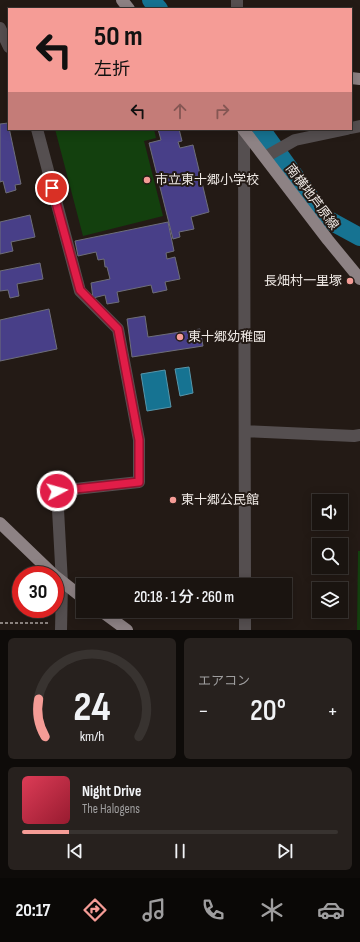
<!DOCTYPE html>
<html lang="ja">
<meta charset="utf-8">
<style>
body{margin:0;font-family:"Sofia Sans Condensed","Noto Sans JP",sans-serif;background:#27211e;color:#f1f3f6;height:100vh;display:flex;flex-direction:column;font-size:15px;white-space:nowrap}
*{box-sizing:border-box;margin:0}
p{font-size:13px;color:#9f9e9f}
.icon{flex:none;width:22px;height:22px;fill:none;stroke:currentColor;stroke-width:2;stroke-linecap:round;stroke-linejoin:round}
.map{position:relative;height:630px;overflow:hidden}
.sheet{display:flex;flex-direction:column;gap:8px;padding:8px;background:#0e0b09;flex:1}
.sheet>*{flex:none}
.top-card{position:absolute;left:8px;top:8px;width:344px;height:122px;border-radius:0px;box-shadow:0 2px 10px #0003,0 0 0 1px #383330;background:#f59c96;color:#111;overflow:hidden}
.buttons{position:absolute;left:312px;top:494px;display:grid;gap:8px}
.buttons a{display:grid;place-items:center;width:36px;height:36px;border-radius:0px;background:#1a1410;box-shadow:0 2px 10px #0003,0 0 0 1px #383330;font-size:20px}
.speed{position:absolute;left:12px;top:566px;display:flex;gap:8px;font-size:20px;font-weight:700;text-align:center}
.speed>*{display:grid;place-content:center;width:52px;height:52px;border-radius:50%;background:#1a1410;box-shadow:0 2px 10px #0003,0 0 0 1px #383330;line-height:1}
.speed .limit{border:6px solid #d22;background:#fff;color:#111}
.pin{position:absolute;display:grid;place-items:center;width:34px;height:34px;color:#fff;margin:-17px;border:2px solid #fff;border-radius:50%;box-shadow:0 1px 4px #0007}
.me{position:absolute;width:44px;margin:-22px;rotate:84deg;stroke-linejoin:round;filter:drop-shadow(0 0 3px #0008)}
.turn{display:flex;align-items:center;gap:14px;height:84px;padding:0 20px;font-size:18px}
.turn .icon{width:52px;height:52px;stroke-width:2.5}
.turn b{display:block;font-size:28px;line-height:34px}
.lanes{display:flex;align-items:center;height:38px;padding:0 20px;background:#0003;justify-content:center;gap:20px;direction:ltr}
.lanes .off{opacity:.35}
.big{font-size:30px;font-weight:600;line-height:1.1}
.sheet .card{flex:1;display:flex;flex-direction:column;justify-content:center;gap:6px;min-width:0;padding:0 14px;border-radius:6px;background:#27211e}
.sheet .dial{align-items:center;gap:0}
.dial svg{height:104px;overflow:visible;fill:none;stroke:#383330;stroke-width:7;stroke-linecap:round;text-anchor:middle}
.dial text{fill:#f1f3f6;stroke:none}
.song{display:flex;align-items:center;gap:12px}
.cover{width:48px;height:48px;border-radius:6px;background:linear-gradient(135deg,hsl(350 70% 55%),hsl(350 70% 35%))}
.played{height:4px;border-radius:2px;background:linear-gradient(90deg,#f59c96 15%,#383330 15%)}
.keys{display:flex;justify-content:space-around;direction:ltr}
.heat{display:flex;justify-content:space-between;align-items:center;font-size:22px;direction:ltr}
.sheet .tiles{flex:1;display:grid;gap:8px;grid-template-columns:1fr 1fr}
.card:last-child{grid-column:span 2}
.trip{position:absolute;left:76px;top:578px;width:216px;height:40px;border-radius:0px;background:#1a1410;box-shadow:0 2px 10px #0003,0 0 0 1px #383330;font-weight:600;line-height:40px;text-align:center}
.tab-bar{display:flex;height:64px;justify-content:space-around;align-items:center;background:#0a0806;color:#9f9e9f}
.tab-bar .icon{width:28px;height:28px}
.tab-bar .selected{color:#f59c96}
.tab-bar b{font-size:18px;color:#f1f3f6}
.map>svg:first-child{display:block}
.green{fill:#13400e}
.water{fill:#167392;stroke:#5796ab}
.lines{fill:none;stroke-linecap:round;stroke-linejoin:round}
.river{stroke:#167392;stroke-width:18}
.building{fill:#483f88;stroke:#6e6e79}
.path{stroke:#8a827e;stroke-width:2;stroke-dasharray:3 2;stroke-linecap:butt}
.minor{stroke:#554f50;stroke-width:12}
.major{stroke:#8d8284;stroke-width:12}
.route-casing{stroke:#92132f;stroke-width:10}
.route{stroke:#e11d48;stroke-width:7}
.poi-dot{fill:#f59c96;stroke:#231a15;stroke-width:1.5}
.labels{text-anchor:middle;dominant-baseline:central;stroke-width:4;stroke-linejoin:round;paint-order:stroke}
.poi-label{font-size:13px;fill:#eee8e4;stroke:#231a15;text-anchor:start}
.street-label{font-size:13px;fill:#eee8e4;stroke:#231a15}
</style>
<div class="map">
<svg width="360" height="630" viewBox="0 0 360 630">
<rect width="100%" height="100%" fill="#231a15"/>
<!-- green -->
<path class="green" d="M55 129H154L156 138 144 141 163 216 83 236Z
M358 551H360V630H357Z"/>
<!-- water -->
<path class="water" d="M189 367 193 393 180 396 175 369Z
M165 370 171 407 147 411 141 374Z"/>
<g class="lines">
<!-- river -->
<path class="river" d="M151 0 159 9
M261 129 325 218 360 237"/>
</g>
<!-- building -->
<path class="building" d="M8 123 21 184 15 185 16 190 6 193 3 181 0 182V124Z
M158 129H179L182 141 178 142 180 148 193 145 209 212 191 217 194 229 179 232 180 237 173 239 149 143 161 140Z
M30 215 35 237 11 242 13 251 0 254V222Z
M168 222 174 251 166 253 167 259 175 257 180 279 165 282 167 290 153 293 151 285 117 292 119 302 107 304 105 295 93 298 91 283 110 279 107 267H105L104 259 98 260 96 252 78 256 75 241Z
M40 263 43 279 17 284 19 296 10 298 8 290 0 291V271Z
M49 309 57 349 0 361V320Z
M145 316 148 337 200 329 203 346 132 357 127 319Z"/>
<g class="lines">
<!-- path -->
<path class="path" d="M0 623H50"/>
<!-- minor -->
<path class="minor" d="M237 0V9
M0 28 9 47
M351 128 360 126
M37 129 80 291 118 329 139 440V482L57 491 62 583 61 630
M244 131 245 585
M265 157 295 140 347 129
M245 431 354 436 360 435
M245 630V611"/>
<!-- major -->
<path class="major" d="M122 0 129 9
M351 78 360 79
M243 129 328 240 360 279
M0 523 54 575
M55 576 83 598
M101 611 127 630"/>
</g>
<g class="lines">
<defs>
<path id="route" d="M52 188 80 290 118 329 139 440V482L57 491"/>
</defs>
<!-- route casing -->
<use href="#route" class="route-casing"/>
<!-- route -->
<use href="#route" class="route"/>
</g>
<!-- markers -->
<g class="poi-dot">
<circle cx="147" cy="180" r="4"/>
<circle cx="350" cy="281" r="4"/>
<circle cx="180" cy="337" r="4"/>
<circle cx="173" cy="500" r="4"/>
</g>
<g class="labels">
<!-- poi labels -->
<g class="poi-label">
<text x="155" y="180">市立東十郷小学校</text>
<text x="342" y="281" text-anchor="end">長畑村一里塚</text>
<text x="188" y="337">東十郷幼稚園</text>
<text x="181" y="500">東十郷公民館</text>
</g>
<!-- street labels -->
<g class="street-label">
<text transform="translate(312 197) rotate(53)">南横地芦原線</text>
</g>
</g>
</svg>
<div class="buttons">
<a><svg class="icon" aria-label="sound" viewBox="0 0 24 24"><path d="M4 9h4l5-4v14l-5-4H4zM17 9q2 3 0 6"/></svg></a>
<a><svg class="icon" aria-label="search" viewBox="0 0 24 24"><circle cx="10" cy="10" r="6"/><path d="M15 15l6 6"/></svg></a>
<a><svg class="icon" aria-label="layers" viewBox="0 0 24 24"><path d="M12 4l9 5-9 5-9-5zM3 14l9 5 9-5"/></svg></a>
</div>
<div class="speed"><div class="limit">30</div></div>
<div class="pin" style="left:52px;top:188px;background:#d93025"><svg class="icon" aria-label="arrive" viewBox="0 0 24 24"><path d="M6 21V4h12l-3 4 3 4H6"/></svg></div>
<svg class="me" style="left:57px;top:491px" viewBox="-20 -20 40 40"><circle r="17" fill="#e11d48" stroke="#fff" stroke-width="3"/><path d="M0-11L8 9 0 5-8 9z" fill="#fff"/></svg>
<div class="trip">20:18 · 1 分 · 260 m</div>
<div class="top-card">
<div class="turn"><svg class="icon" aria-label="left" viewBox="0 0 24 24"><path d="M17 20v-9H6M10 6l-5 5 5 5"/></svg><div><b>50 m</b>左折</div></div>
<div class="lanes"><svg class="icon" aria-label="left" viewBox="0 0 24 24"><path d="M17 20v-9H6M10 6l-5 5 5 5"/></svg><svg class="icon off" aria-label="ahead" viewBox="0 0 24 24"><path d="M12 20V5M6 11l6-6 6 6"/></svg><svg class="icon off" aria-label="right" viewBox="0 0 24 24"><path d="M7 20v-9h11M14 6l5 5-5 5"/></svg></div>
</div>
</div>
<section class="sheet">
<div class="tiles">
<div class="card dial"><svg viewBox="0 0 100 80">
<path d="M14 69A42 42 0 1 1 86 69"/>
<path d="M14 69A42 42 0 0 1 9 40" stroke="#f59c96"/>
<text x="50" y="56" font-size="32" font-weight="700">24</text>
<text x="50" y="72" font-size="11">km/h</text>
</svg></div>
<div class="card"><p>エアコン</p>
<div class="heat"><a>−</a><b class="big">20°</b><a>+</a></div>
</div>
<div class="card">
<div class="song"><i class="cover"></i><div><b>Night Drive</b><p>The Halogens</p></div></div>
<div class="played"></div>
<div class="keys"><svg class="icon" aria-label="previous" viewBox="0 0 24 24"><path d="M18 5L8 12l10 7zM5 5v14"/></svg><svg class="icon" aria-label="pause" viewBox="0 0 24 24"><path d="M8 5v14M16 5v14"/></svg><svg class="icon" aria-label="next" viewBox="0 0 24 24"><path d="M6 5l10 7-10 7zM19 5v14"/></svg></div>
</div>
</div>
</section>
<nav class="tab-bar">
<b>20:17</b>
<svg class="icon selected" aria-label="directions" viewBox="0 0 24 24"><path d="M12 3l9 9-9 9-9-9zM9 14v-3h6M13 9l2 2-2 2"/></svg>
<svg class="icon" aria-label="music" viewBox="0 0 24 24"><path d="M9 18V5l10-2v13"/><circle cx="6" cy="18" r="3"/><circle cx="16" cy="16" r="3"/></svg>
<svg class="icon" aria-label="phone" viewBox="0 0 24 24"><path d="M5 4h4l2 5-3 2q2 4 5 5l2-3 5 2v4C11 20 4 13 5 4z"/></svg>
<svg class="icon" aria-label="climate" viewBox="0 0 24 24"><path d="M12 3v18M4 7l16 10M4 17L20 7"/></svg>
<svg class="icon" aria-label="car" viewBox="0 0 24 24"><path d="M5 17H2v-5l4-1 3-4h7l3 4 3 1v5h-3M9 17h6M6 11h13"/><circle cx="7" cy="17" r="2"/><circle cx="17" cy="17" r="2"/></svg>
</nav>
